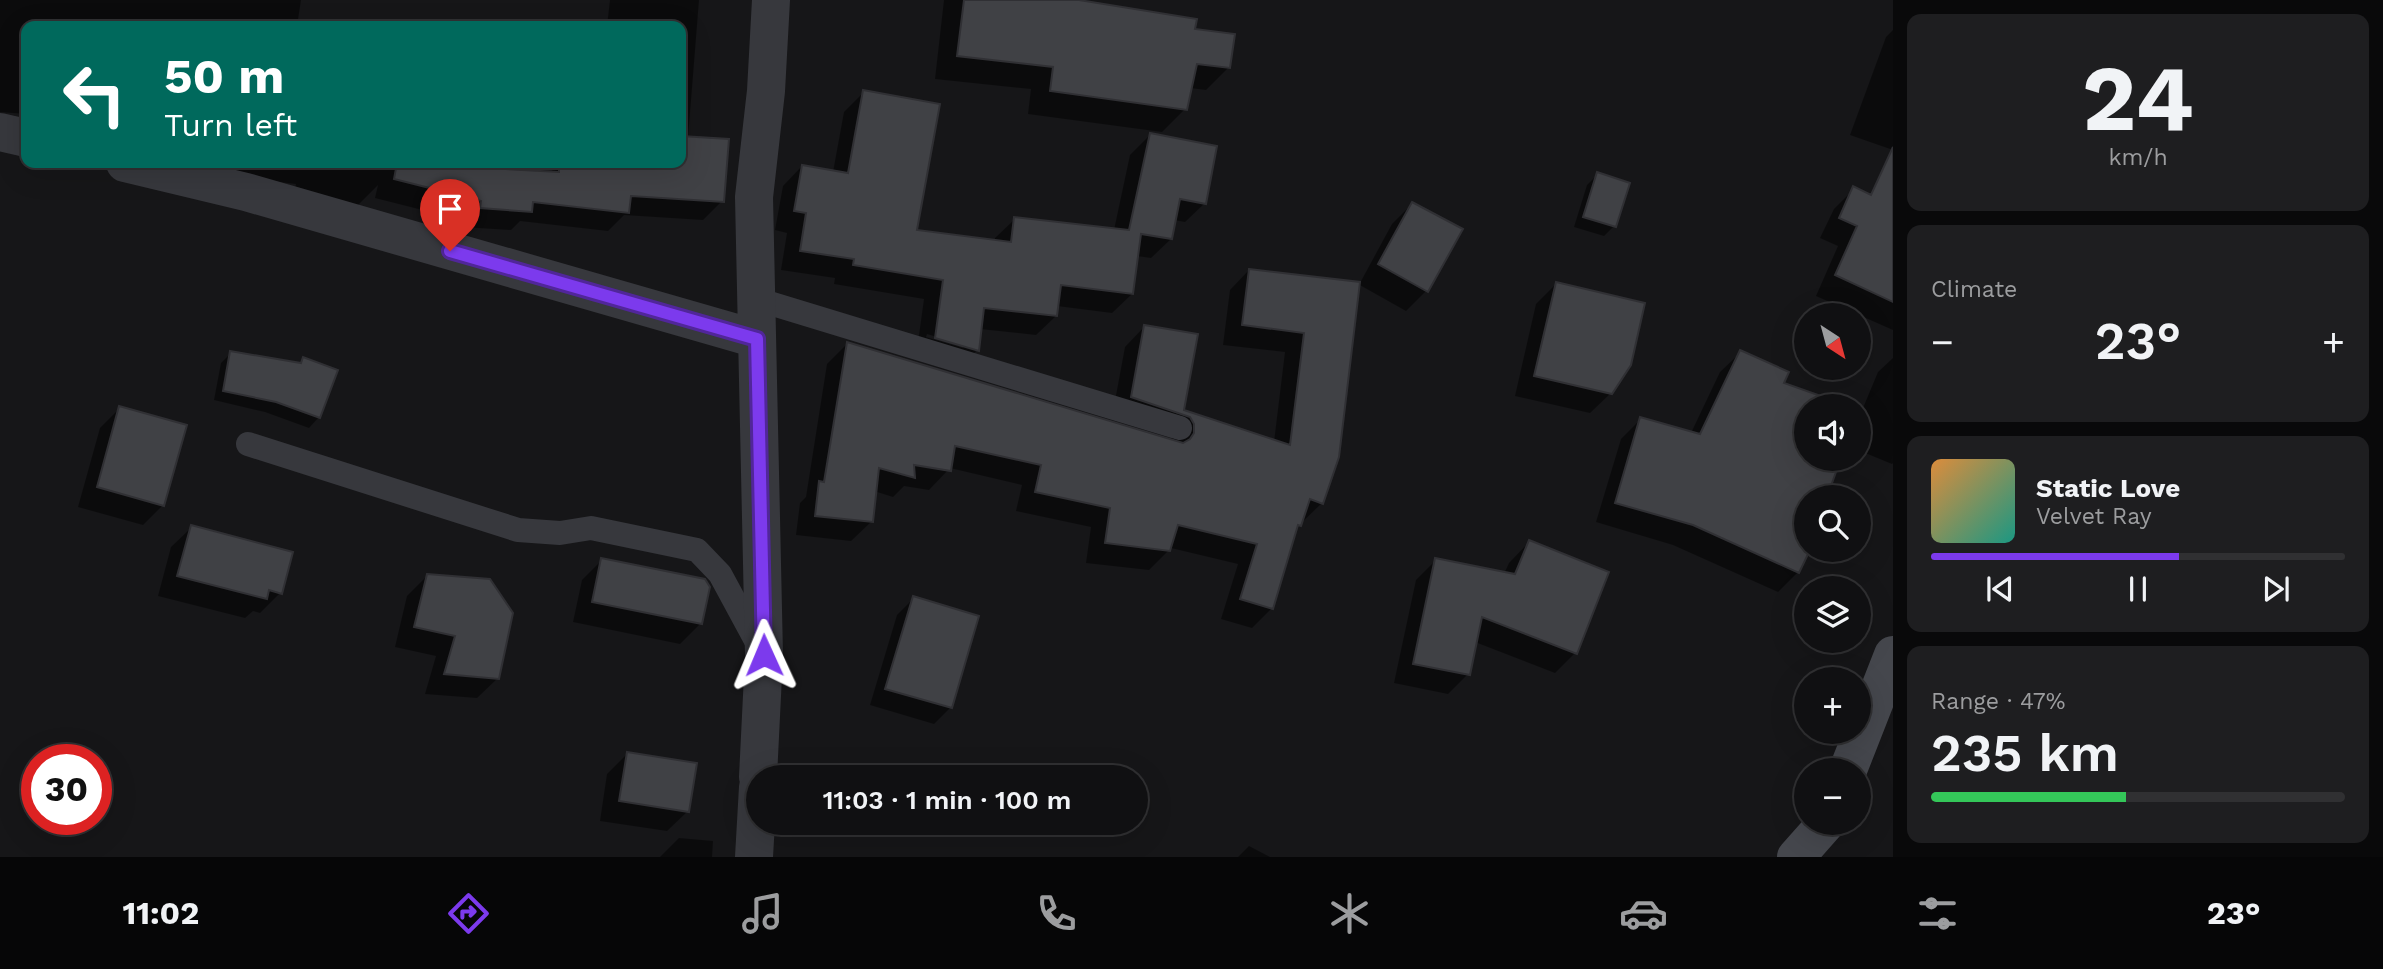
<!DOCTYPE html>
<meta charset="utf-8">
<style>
body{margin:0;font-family:"Work Sans",sans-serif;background:#1e1e20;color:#f1f3f6;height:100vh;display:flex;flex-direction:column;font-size:26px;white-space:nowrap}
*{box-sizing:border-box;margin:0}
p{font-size:23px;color:#9c9d9f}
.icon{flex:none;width:38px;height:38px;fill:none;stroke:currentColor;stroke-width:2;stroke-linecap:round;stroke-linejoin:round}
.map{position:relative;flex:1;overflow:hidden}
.sheet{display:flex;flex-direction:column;gap:14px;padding:14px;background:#09090a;width:490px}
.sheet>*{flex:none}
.top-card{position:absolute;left:21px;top:21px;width:665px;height:147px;border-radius:14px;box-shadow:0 7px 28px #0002,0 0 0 2px #303032;background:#00695c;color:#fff;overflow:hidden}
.needle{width:46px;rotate:144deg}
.buttons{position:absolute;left:1794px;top:303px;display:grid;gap:14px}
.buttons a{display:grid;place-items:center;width:77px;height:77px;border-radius:50%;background:#101012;box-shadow:0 7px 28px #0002,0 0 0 2px #303032;font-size:35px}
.speed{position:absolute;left:21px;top:744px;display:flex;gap:14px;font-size:35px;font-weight:700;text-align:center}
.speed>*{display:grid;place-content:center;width:91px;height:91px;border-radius:50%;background:#101012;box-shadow:0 7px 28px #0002,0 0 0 2px #303032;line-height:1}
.speed .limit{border:10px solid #d22;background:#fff;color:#111}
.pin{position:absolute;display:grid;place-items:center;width:60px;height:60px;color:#fff;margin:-72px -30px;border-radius:50% 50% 50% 0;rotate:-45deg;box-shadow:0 0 7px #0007}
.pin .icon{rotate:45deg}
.me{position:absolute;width:77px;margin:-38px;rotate:359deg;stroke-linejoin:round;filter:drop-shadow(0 0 5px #0008)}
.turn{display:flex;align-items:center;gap:24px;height:147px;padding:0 28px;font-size:32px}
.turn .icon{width:91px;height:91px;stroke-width:2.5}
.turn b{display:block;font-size:49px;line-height:60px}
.big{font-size:52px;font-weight:600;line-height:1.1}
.sheet .widget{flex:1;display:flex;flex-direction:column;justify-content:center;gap:10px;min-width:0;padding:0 24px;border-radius:14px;background:#1e1e20}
.sheet .dial{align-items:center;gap:0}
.dial b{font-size:91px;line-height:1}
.song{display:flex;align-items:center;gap:21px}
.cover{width:84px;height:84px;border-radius:10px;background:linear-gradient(135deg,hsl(30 70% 55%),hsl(170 70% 35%))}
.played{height:7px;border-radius:4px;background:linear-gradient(90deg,#7c3aed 60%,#303032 60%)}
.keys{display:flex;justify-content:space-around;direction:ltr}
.heat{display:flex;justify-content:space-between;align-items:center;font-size:38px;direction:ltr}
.charge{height:10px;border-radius:5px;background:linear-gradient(90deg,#34c759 47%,#303032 0)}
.trip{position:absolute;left:746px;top:765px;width:402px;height:70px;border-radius:35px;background:#101012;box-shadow:0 7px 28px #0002,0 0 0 2px #303032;font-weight:600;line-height:70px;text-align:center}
.tab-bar{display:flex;height:112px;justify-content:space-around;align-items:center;background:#060607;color:#9c9d9f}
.tab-bar .icon{width:49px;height:49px}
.tab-bar .current{color:#7c3aed}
.tab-bar b{font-size:32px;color:#f1f3f6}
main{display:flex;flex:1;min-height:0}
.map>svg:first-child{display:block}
.shadow{fill:#0007;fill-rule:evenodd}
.building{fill:#404145;stroke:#303034;stroke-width:2}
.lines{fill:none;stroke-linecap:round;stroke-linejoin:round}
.lane{stroke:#37383d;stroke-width:24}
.street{stroke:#37383d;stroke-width:38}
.secondary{stroke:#45474d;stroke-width:38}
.route-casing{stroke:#51269a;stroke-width:18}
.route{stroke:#7c3aed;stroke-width:12}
</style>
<main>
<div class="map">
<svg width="1893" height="857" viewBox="0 0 1893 857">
<rect width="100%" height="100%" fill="#161618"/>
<!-- shadow -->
<path class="shadow" d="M0 0H301L297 26H26V114L0 112Z
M610 0H699L688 138 722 201 703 220 624 215 608 231 520 221 511 230 462 227V220L375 198 378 185 358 205 294 193 296 184 211 174 182 163H455L454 166 552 173 553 163H681V26H607Z
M944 0H1066L1193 31 1229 67 1206 90 1190 88 1185 109 1162 132 1028 114 1031 89 935 79Z
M1893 30V150L1850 135 1886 37Z
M864 92 915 232 995 242V238L1015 219 1114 230 1130 155 1150 135 1205 203 1185 222 1174 220 1171 239 1151 258 1137 256 1132 294 1112 313 1057 306 1056 316 1036 335 980 329 977 350 957 370 916 357 924 299 834 284 835 278 781 270 787 233 775 230 783 186 802 166 833 172 844 112ZM927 334 963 345V348L926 337Z
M1598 174 1614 226 1604 236 1574 227 1587 185Z
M1854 189 1893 207V330L1816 296 1838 246 1820 238 1834 209Z
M1412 204 1426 291 1406 311 1358 284 1322 503 1294 530 1272 608 1252 628 1221 619 1238 564 1171 548 1149 570 1086 563 1091 527 1016 511 1022 485 950 468 929 490 904 486 893 497 874 491 871 522 851 541 796 535 800 503 806 497 827 364 847 344 1173 442 1171 437 1112 417 1125 347 1144 327 1182 412 1274 442 1285 352 1223 345 1230 290 1249 270 1360 283 1392 224Z
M1556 284 1611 393 1590 413 1515 396 1536 304Z
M1741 352 1781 384 1844 406H1806V458L1825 497H1806V550H1808L1798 572 1778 592 1673 545 1596 522 1621 439 1641 419 1691 433 1720 372Z
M231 353 298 364 304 359 319 417 309 428 265 412 214 400 221 363Z
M1893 358V463L1892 464 1858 450V420L1878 372Z
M120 408 163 505 143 525 78 507 100 428Z
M192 527 280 593 260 613 253 611 245 618 158 596 171 547Z
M1529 542 1575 653 1555 673 1475 642 1468 674 1448 694 1394 683 1416 580 1436 560 1504 574 1509 563Z
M602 560 700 624 680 644 573 622 582 580Z
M427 576 498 678 477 698 425 694 436 656 395 647 407 596Z
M914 598 951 707 934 724 870 705 897 615Z
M627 754 688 811 667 831 600 821 607 774Z
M679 838 713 841 712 857H660Z
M1249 846 1270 857H1238Z"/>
<!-- building -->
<path class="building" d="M964 0H1079L1197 19 1195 29 1235 34 1230 68 1197 64 1187 110 1050 91 1053 67 957 56Z
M863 90 940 104 917 230 1011 242 1014 217 1129 230 1150 133 1217 146 1206 204 1180 199 1172 239 1141 234 1133 294 1061 285 1057 316 984 308 979 351 935 338 943 280 853 265 854 259 800 251 806 213 794 211 802 165 848 173Z
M681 136 729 139 724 202 631 196 629 213 533 202 532 212 480 208 481 201 394 179 397 163 559 172V163H681Z
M1893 147V302L1835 275 1857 226 1839 218 1853 186 1871 195Z
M1597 172 1630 183 1616 227 1583 217Z
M1412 202 1463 229 1428 292 1378 264Z
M1249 269 1360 282 1339 457 1323 504 1310 499 1301 526 1298 525 1273 609 1240 599 1257 544 1178 525 1170 551 1105 543 1110 508 1035 492 1041 465 955 446 951 471 914 465 915 478 879 468 873 522 815 516 819 481 824 482 847 342 1183 443 1190 439 1194 433V424L1190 417 1131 397 1144 325 1198 334 1184 410 1290 445 1304 333 1242 325Z
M1556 282 1645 303 1631 365 1612 394 1534 376Z
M1740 350 1789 372 1784 383 1849 406H1806V458H1841L1827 497H1806V550H1810L1799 573 1693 525 1615 503 1640 417 1700 434Z
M230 351 301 363 303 357 338 370 320 418 276 402 223 391Z
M119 406 187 425 164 506 97 487Z
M191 525 293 552 282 594 269 590 267 599 177 576Z
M1529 540 1609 572 1577 654 1482 617 1470 675 1413 664 1435 558 1515 574Z
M601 558 705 579 710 587 702 624 592 602Z
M427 574 490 579 513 613 499 679 444 674 455 636 414 627Z
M913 596 979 616 952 708 885 689Z
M627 752 697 763 689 812 619 801Z"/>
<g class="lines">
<!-- lane -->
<path class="lane" d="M756 299 1180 428
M248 444 518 530 560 533 591 528 697 550 720 574 760 648"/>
<!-- street -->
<path class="street" d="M0 132 26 138
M125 163 246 192 757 339
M758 777 764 655 754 197 766 91 771 0
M754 857 758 787"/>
<!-- secondary -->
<path class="secondary" d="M1848 770 1893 655
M1796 857 1827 822"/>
</g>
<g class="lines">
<defs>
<path id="route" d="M450 251 757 339 764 655"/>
</defs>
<!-- route casing -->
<use href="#route" class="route-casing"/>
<!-- route -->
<use href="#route" class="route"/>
</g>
</svg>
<div class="buttons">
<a><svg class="needle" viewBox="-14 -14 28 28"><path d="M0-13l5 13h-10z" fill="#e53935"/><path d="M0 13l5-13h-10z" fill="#9c9d9f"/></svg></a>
<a><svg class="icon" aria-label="sound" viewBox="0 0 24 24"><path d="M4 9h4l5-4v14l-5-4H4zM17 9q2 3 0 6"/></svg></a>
<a><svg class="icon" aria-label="search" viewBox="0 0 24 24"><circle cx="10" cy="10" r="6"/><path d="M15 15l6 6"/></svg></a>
<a><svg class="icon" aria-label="layers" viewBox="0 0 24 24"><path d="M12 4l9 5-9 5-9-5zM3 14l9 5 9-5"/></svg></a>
<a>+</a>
<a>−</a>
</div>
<div class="speed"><div class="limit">30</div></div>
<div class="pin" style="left:450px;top:251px;background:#d93025"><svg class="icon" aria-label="arrive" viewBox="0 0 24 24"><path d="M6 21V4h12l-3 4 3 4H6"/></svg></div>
<svg class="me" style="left:764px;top:655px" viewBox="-20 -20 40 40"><path d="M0-17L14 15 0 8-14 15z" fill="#7c3aed" stroke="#fff" stroke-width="4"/></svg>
<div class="trip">11:03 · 1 min · 100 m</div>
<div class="top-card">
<div class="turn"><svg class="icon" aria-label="left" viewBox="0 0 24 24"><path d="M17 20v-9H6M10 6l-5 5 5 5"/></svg><div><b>50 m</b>Turn left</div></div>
</div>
</div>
<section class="sheet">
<div class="widget dial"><b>24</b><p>km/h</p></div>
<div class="widget"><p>Climate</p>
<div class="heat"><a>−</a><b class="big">23°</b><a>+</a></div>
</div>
<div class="widget">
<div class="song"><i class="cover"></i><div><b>Static Love</b><p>Velvet Ray</p></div></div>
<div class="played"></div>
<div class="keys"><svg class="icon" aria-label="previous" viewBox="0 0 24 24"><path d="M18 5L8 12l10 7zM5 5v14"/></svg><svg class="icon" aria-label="pause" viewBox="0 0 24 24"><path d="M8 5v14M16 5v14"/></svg><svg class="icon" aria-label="next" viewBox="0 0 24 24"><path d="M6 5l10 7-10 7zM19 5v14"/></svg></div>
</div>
<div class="widget"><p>Range · 47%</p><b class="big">235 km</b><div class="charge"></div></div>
</section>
</main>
<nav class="tab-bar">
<b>11:02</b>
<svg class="icon current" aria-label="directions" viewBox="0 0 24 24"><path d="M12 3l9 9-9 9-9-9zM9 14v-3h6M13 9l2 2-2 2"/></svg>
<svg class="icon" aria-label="music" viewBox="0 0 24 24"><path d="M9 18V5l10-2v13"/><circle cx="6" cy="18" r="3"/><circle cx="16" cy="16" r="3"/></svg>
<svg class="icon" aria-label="phone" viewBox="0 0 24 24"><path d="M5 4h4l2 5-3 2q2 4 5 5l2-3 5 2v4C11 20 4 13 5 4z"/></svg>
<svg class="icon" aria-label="climate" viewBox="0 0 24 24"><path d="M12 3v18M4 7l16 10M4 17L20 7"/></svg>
<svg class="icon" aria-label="car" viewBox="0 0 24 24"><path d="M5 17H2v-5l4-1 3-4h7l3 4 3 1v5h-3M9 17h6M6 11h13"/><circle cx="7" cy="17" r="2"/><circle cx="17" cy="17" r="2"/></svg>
<svg class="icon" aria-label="filters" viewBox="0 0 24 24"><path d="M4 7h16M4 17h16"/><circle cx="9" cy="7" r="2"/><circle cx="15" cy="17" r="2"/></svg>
<b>23°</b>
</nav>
